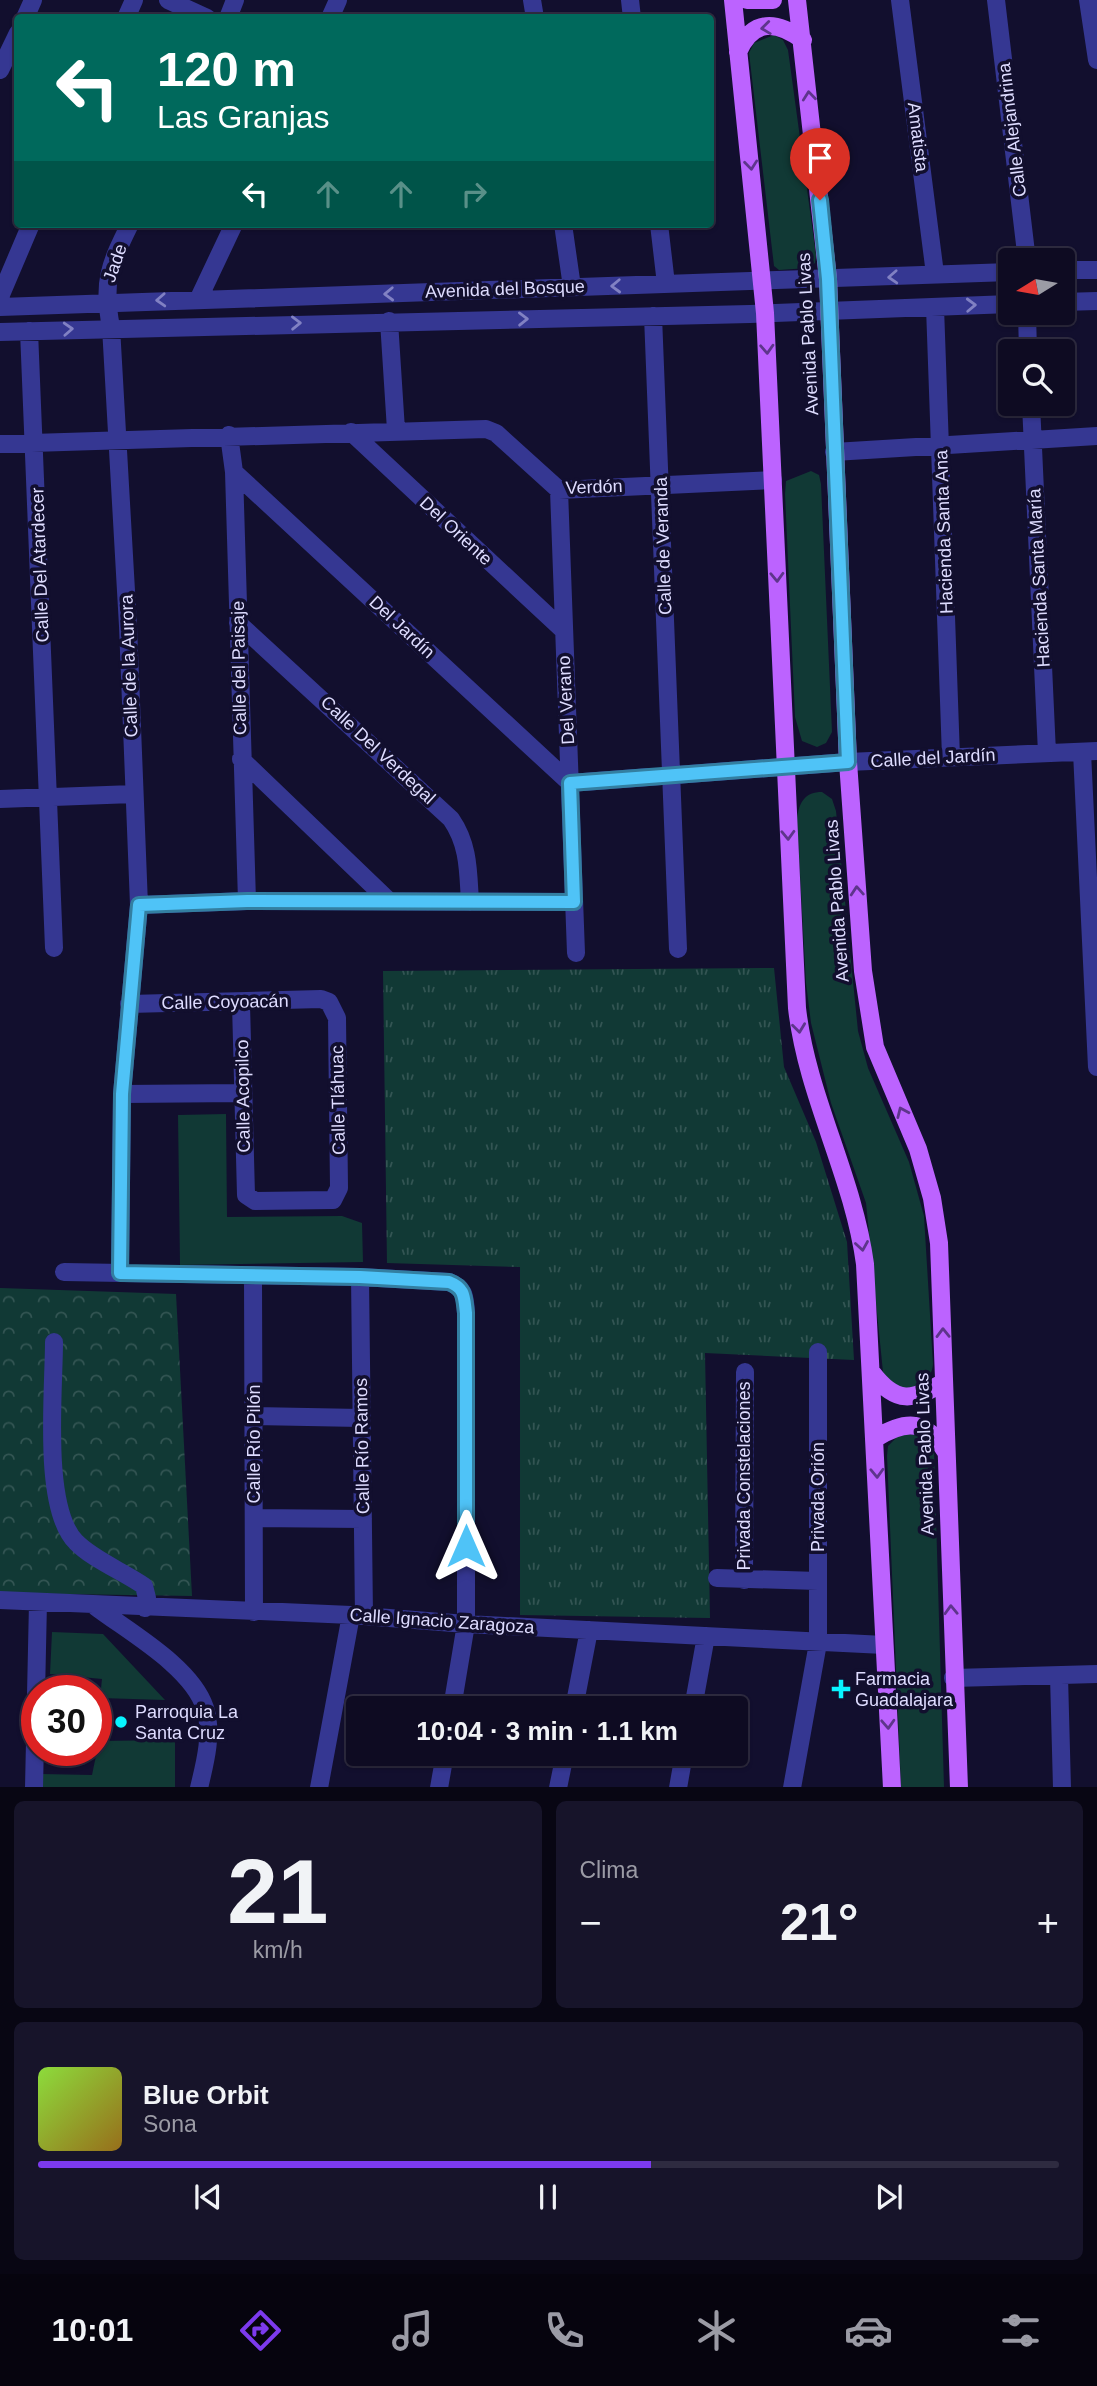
<!DOCTYPE html>
<html lang="es">
<meta charset="utf-8">
<style>
body{margin:0;font-family:Arial,sans-serif;background:#17142a;color:#f1f3f6;height:100vh;display:flex;flex-direction:column;font-size:26px;white-space:nowrap}
*{box-sizing:border-box;margin:0}
p{font-size:23px;color:#9b9ba5}
.icon{flex:none;width:38px;height:38px;fill:none;stroke:currentColor;stroke-width:2;stroke-linecap:round;stroke-linejoin:round}
.map{position:relative;height:1787px;overflow:hidden}
.drawer{display:flex;flex-direction:column;gap:14px;padding:14px;background:#080613;flex:1}
.drawer>*{flex:none}
.top-card{position:absolute;left:14px;top:14px;width:700px;height:214px;border-radius:7px;box-shadow:0 2px 5px #0004,0 0 0 2px #2e2b40;background:#00695c;color:#fff;overflow:hidden}
.needle{width:46px;rotate:259deg}
.tools{position:absolute;left:998px;top:248px;display:grid;gap:14px}
.tools a{display:grid;place-items:center;width:77px;height:77px;border-radius:7px;background:#0e0b22;box-shadow:0 2px 5px #0004,0 0 0 2px #2e2b40;font-size:35px}
.speed{position:absolute;left:21px;top:1675px;display:flex;gap:14px;font-size:35px;font-weight:700;text-align:center}
.speed>*{display:grid;place-content:center;width:91px;height:91px;border-radius:50%;background:#0e0b22;box-shadow:0 2px 5px #0004,0 0 0 2px #2e2b40;line-height:1}
.speed .limit{border:10px solid #d22;background:#fff;color:#111}
.pin{position:absolute;display:grid;place-items:center;width:60px;height:60px;color:#fff;margin:-72px -30px;border-radius:50% 50% 50% 0;rotate:-45deg;box-shadow:0 0 7px #0007}
.pin .icon{rotate:45deg}
.me{position:absolute;width:77px;margin:-38px;rotate:0deg;stroke-linejoin:round;filter:drop-shadow(0 0 5px #0008)}
.turn{display:flex;align-items:center;gap:24px;height:147px;padding:0 28px;font-size:32px}
.turn .icon{width:91px;height:91px;stroke-width:2.5}
.turn b{display:block;font-size:49px;line-height:60px}
.lanes{display:flex;align-items:center;height:66px;padding:0 28px;background:#0003;justify-content:center;gap:35px;direction:ltr}
.lanes .off{opacity:.35}
.big{font-size:52px;font-weight:800;line-height:1.1}
.drawer .card{flex:1;display:flex;flex-direction:column;justify-content:center;gap:10px;min-width:0;padding:0 24px;border-radius:10px;background:#17142a}
.drawer .dial{align-items:center;gap:0}
.dial b{font-size:91px;line-height:1}
.song{display:flex;align-items:center;gap:21px}
.cover{width:84px;height:84px;border-radius:10px;background:linear-gradient(135deg,hsl(90 70% 55%),hsl(40 70% 35%))}
.played{height:7px;border-radius:4px;background:linear-gradient(90deg,#7c3aed 60%,#2e2b40 60%)}
.keys{display:flex;justify-content:space-around;direction:ltr}
.heat{display:flex;justify-content:space-between;align-items:center;font-size:38px;direction:ltr}
.drawer .tiles{flex:1;display:grid;gap:14px;grid-template-columns:1fr 1fr}
.card:last-child{grid-column:span 2}
.trip{position:absolute;left:346px;top:1696px;width:402px;height:70px;border-radius:7px;background:#0e0b22;box-shadow:0 2px 5px #0004,0 0 0 2px #2e2b40;font-weight:800;line-height:70px;text-align:center}
.tabs{display:flex;height:112px;justify-content:space-around;align-items:center;background:#06040e;color:#9b9ba5}
.tabs .icon{width:49px;height:49px}
.tabs .selected{color:#7c3aed}
.tabs b{font-size:32px;color:#f1f3f6}
.map>svg:first-child{display:block}
.grass{fill:url(#grass-tufts)}
.forest{fill:url(#forest-crowns)}
.park{fill:#113935}
.lines{fill:none;stroke-linecap:round;stroke-linejoin:round}
.minor{stroke:#353792;stroke-width:18}
.major{stroke:#bc63ff;stroke-width:18}
.oneway{stroke:#5e358c}
.oneway2{stroke:#8181c3}
.route-casing{stroke:#337fa1;stroke-width:18}
.route{stroke:#4fc3f7;stroke-width:12}
.poi-dot{fill:#08f4ff;stroke:#120f2e;stroke-width:2.5}
.labels{text-anchor:middle;dominant-baseline:central;stroke-width:7;stroke-linejoin:round;paint-order:stroke}
.street-label{font-size:18px;fill:#dedcff;stroke:#120f2e}
.poi-label{font-size:18px;fill:#dedcff;stroke:#120f2e;text-anchor:start}
</style>
<div class="map">
<svg width="1097" height="1788" viewBox="0 0 1097 1788">
<defs>
<pattern id="grass-tufts" width="24" height="20" patternUnits="userSpaceOnUse" patternTransform="scale(1.75)"><rect width="24" height="20" fill="#113935"/><path d="M3 7l-1-3M5 7V3M7 7l1-3M15 17l-1-3M17 17v-4M19 17l1-3" fill="none" stroke="#335553"/></pattern>
<pattern id="forest-crowns" width="20" height="18" patternUnits="userSpaceOnUse" patternTransform="scale(1.75)"><rect width="20" height="18" fill="#113935"/><path d="M2 6a3 3 0 1 1 6 0M12 15a3 3 0 1 1 6 0" fill="none" stroke="#335553"/></pattern>
</defs>
<rect width="100%" height="100%" fill="#120f2e"/>
<!-- grass -->
<path class="grass" d="M774 968 784 1067 816 1142 847 1242 854 1360 705 1353 710 1618 520 1615V1267L387 1263 383 971Z"/>
<!-- forest -->
<path class="forest" d="M0 1288 176 1294 192 1596 0 1593Z"/>
<!-- park -->
<path class="park" d="M774 35 783 40 788 50 816 255 815 263 808 268 779 270 774 266 749 53 754 43Z
M811 471 819 475 821 484 832 732 826 743 817 747 802 741 795 717 785 494 786 481Z
M822 792 832 799 836 811 858 1031 868 1068 909 1162 924 1216 933 1364C931 1392 892 1398 883 1372L866 1203 831 1103 811 1023 806 983 797 819C799 802 805 792 822 792Z
M226 1114 227 1217 342 1216 362 1223 363 1262 180 1265 178 1115Z
M900 1434C916 1434 927 1435 934 1450L944 1787H901L887 1456 888 1446Z
M52 1632 103 1634 165 1700 100 1698 102 1679 50 1674Z
M175 1740V1787L41 1788V1774L92 1775 99 1741Z"/>
<g class="lines">
<!-- minor -->
<path class="minor" d="M168 0 207 18
M532 0 535 18
M630 0 632 18
M900 0 935 274
M996 0 1027 261
M1088 0 1097 60
M25 18 33 0
M126 18 134 0
M228 18 235 0
M330 18 338 0
M0 70 18 33
M563 224 572 287
M659 224 666 284
M1062 270H1097
M0 297 31 224
M199 298 234 224
M1062 302 1097 301
M0 307 1010 272
M935 307 951 757
M1027 313 1028 352
M653 316 678 949
M389 321 396 430
M29 331 54 948
M0 332 750 314 1010 304
M1031 404 1047 753
M351 432 562 629
M229 435 234 472 247 901
M0 444 486 429 496 433 559 490 773 480
M834 452 1097 436
M234 472 570 783 848 762 1097 751
M559 490 576 953
M238 623 451 819C469 845 468 871 470 902
M1082 752 1097 1067
M241 759 389 901
M0 799 133 794
M139 905 247 901 574 902
M129 1004 321 999 329 1002 337 1018 339 1188 333 1200 255 1201 246 1195 241 1004
M122 1094 242 1093
M64 1272 360 1277 449 1282C465 1288 465 1297 466 1313V1624L452 1708
M120 1273 122 1094 139 905 128 626 111 327C102 282 110 264 130 224
M253 1277 254 1612
M360 1277 364 1616
M54 1342C54 1391 42 1508 76 1542 92 1559 124 1572 144 1586L147 1598 145 1608
M254 1416 361 1418
M254 1518 363 1519
M717 1578 818 1581
M744 1580 745 1372
M0 1600 351 1615 466 1624 884 1645
M96 1607C129 1632 192 1667 205 1708 213 1733 205 1763 199 1788
M1059 1676 1062 1788
M953 1678 1097 1674
M574 1708 589 1630
M693 1708 706 1636
M34 1788 38 1602
M319 1788 351 1615
M439 1788 445 1754
M558 1788 565 1754
M678 1788 684 1754
M792 1788 818 1643V1352"/>
<!-- major -->
<path class="major" d="M733 0 765 313 797 1008C807 1097 853 1175 865 1264L892 1788
M747 0H773
M797 0 828 279 848 762 863 971 875 1047 918 1149 932 1198 939 1243 959 1788
M738 52C753 18 777 21 803 40
M873 1374C896 1404 913 1401 944 1382
M876 1438C907 1419 926 1420 946 1452"/>
</g>
<!-- one-way arrows -->
<defs><path id="oneway-chevron" d="M-2-3.5L2.5 0L-2 3.5" fill="none" stroke-width="1.6" stroke-linecap="round" stroke-linejoin="round" transform="scale(1.75)"/></defs>
<g class="oneway">
<use href="#oneway-chevron" transform="translate(766 28) rotate(173)"/>
<use href="#oneway-chevron" transform="translate(809 96) rotate(-96)"/>
<use href="#oneway-chevron" transform="translate(751 165) rotate(84)"/>
<use href="#oneway-chevron" transform="translate(767 349) rotate(87)"/>
<use href="#oneway-chevron" transform="translate(777 577) rotate(88)"/>
<use href="#oneway-chevron" transform="translate(788 835) rotate(88)"/>
<use href="#oneway-chevron" transform="translate(857 891) rotate(-94)"/>
<use href="#oneway-chevron" transform="translate(799 1028) rotate(83)"/>
<use href="#oneway-chevron" transform="translate(902 1112) rotate(-114)"/>
<use href="#oneway-chevron" transform="translate(862 1246) rotate(81)"/>
<use href="#oneway-chevron" transform="translate(943 1333) rotate(-91)"/>
<use href="#oneway-chevron" transform="translate(877 1473) rotate(88)"/>
<use href="#oneway-chevron" transform="translate(951 1610) rotate(-92)"/>
<use href="#oneway-chevron" transform="translate(888 1724) rotate(87)"/>
</g>
<g class="oneway2">
<use href="#oneway-chevron" transform="translate(893 277) rotate(177)"/>
<use href="#oneway-chevron" transform="translate(616 286) rotate(178)"/>
<use href="#oneway-chevron" transform="translate(389 294) rotate(178)"/>
<use href="#oneway-chevron" transform="translate(161 300) rotate(177)"/>
<use href="#oneway-chevron" transform="translate(971 305) rotate(-2)"/>
<use href="#oneway-chevron" transform="translate(523 319) rotate(-1)"/>
<use href="#oneway-chevron" transform="translate(296 323) rotate(-1)"/>
<use href="#oneway-chevron" transform="translate(68 329) rotate(-3)"/>
</g>
<g class="lines">
<defs>
<path id="route" d="M466 1546V1313C464 1297 465 1288 449 1282L360 1277 120 1273 122 1094 139 905 247 901 574 902 570 783 848 762 828 279 820 200"/>
</defs>
<!-- route casing -->
<use href="#route" class="route-casing"/>
<!-- route -->
<use href="#route" class="route"/>
</g>
<!-- markers -->
<g class="poi-dot">
<path d="M837.5 1678.5h7v7h7v7h-7v7h-7v-7h-7v-7h7z"/>
<circle cx="121" cy="1722" r="7"/>
</g>
<g class="labels">
<!-- street labels -->
<g class="street-label">
<text transform="translate(1012 130) rotate(-97)">Calle Alejandrina</text>
<text transform="translate(918 137) rotate(83)">Amatista</text>
<text transform="translate(115 263) rotate(-71)">Jade</text>
<text transform="translate(505 289) rotate(-2)">Avenida del Bosque</text>
<text transform="translate(808 334) rotate(-93)">Avenida Pablo Livas</text>
<text transform="translate(594 487) rotate(-2)">Verdón</text>
<text transform="translate(456 531) rotate(43)">Del Oriente</text>
<text transform="translate(944 532) rotate(-92)">Hacienda Santa Ana</text>
<text transform="translate(663 546) rotate(-92)">Calle de Veranda</text>
<text transform="translate(40 565) rotate(-92)">Calle Del Atardecer</text>
<text transform="translate(1039 578) rotate(-93)">Hacienda Santa María</text>
<text transform="translate(402 627) rotate(43)">Del Jardín</text>
<text transform="translate(129 666) rotate(-92)">Calle de la Aurora</text>
<text transform="translate(239 668) rotate(-91)">Calle del Paisaje</text>
<text transform="translate(566 700) rotate(-93)">Del Verano</text>
<text transform="translate(378 750) rotate(43)">Calle Del Verdegal</text>
<text transform="translate(933 758) rotate(-3)">Calle del Jardín</text>
<text transform="translate(837 901) rotate(-94)">Avenida Pablo Livas</text>
<text transform="translate(225 1002) rotate(-1)">Calle Coyoacán</text>
<text transform="translate(243 1096) rotate(-91)">Calle Acopilco</text>
<text transform="translate(338 1100) rotate(-91)">Calle Tláhuac</text>
<text transform="translate(254 1444) rotate(-90)">Calle Río Pilón</text>
<text transform="translate(362 1446) rotate(-91)">Calle Río Ramos</text>
<text transform="translate(925 1454) rotate(-92)">Avenida Pablo Livas</text>
<text transform="translate(744 1476) rotate(-90)">Privada Constelaciones</text>
<text transform="translate(818 1497) rotate(-90)">Privada Orión</text>
<text transform="translate(442 1621) rotate(4)">Calle Ignacio Zaragoza</text>
</g>
<!-- poi labels -->
<g class="poi-label">
<text x="855" y="1679">Farmacia<tspan x="855" dy="21">Guadalajara</tspan></text>
<text x="135" y="1712">Parroquia La<tspan x="135" dy="21">Santa Cruz</tspan></text>
</g>
</g>
</svg>
<div class="tools">
<a><svg class="needle" viewBox="-14 -14 28 28"><path d="M0-13l5 13h-10z" fill="#e53935"/><path d="M0 13l5-13h-10z" fill="#9b9ba5"/></svg></a>
<a><svg class="icon" aria-label="search" viewBox="0 0 24 24"><circle cx="10" cy="10" r="6"/><path d="M15 15l6 6"/></svg></a>
</div>
<div class="speed"><div class="limit">30</div></div>
<div class="pin" style="left:820px;top:200px;background:#d93025"><svg class="icon" aria-label="arrive" viewBox="0 0 24 24"><path d="M6 21V4h12l-3 4 3 4H6"/></svg></div>
<svg class="me" style="left:466px;top:1546px" viewBox="-20 -20 40 40"><path d="M0-17L14 15 0 8-14 15z" fill="#4fc3f7" stroke="#fff" stroke-width="4"/></svg>
<div class="trip">10:04 · 3 min · 1.1 km</div>
<div class="top-card">
<div class="turn"><svg class="icon" aria-label="left" viewBox="0 0 24 24"><path d="M17 20v-9H6M10 6l-5 5 5 5"/></svg><div><b>120 m</b>Las Granjas</div></div>
<div class="lanes"><svg class="icon" aria-label="left" viewBox="0 0 24 24"><path d="M17 20v-9H6M10 6l-5 5 5 5"/></svg><svg class="icon off" aria-label="ahead" viewBox="0 0 24 24"><path d="M12 20V5M6 11l6-6 6 6"/></svg><svg class="icon off" aria-label="ahead" viewBox="0 0 24 24"><path d="M12 20V5M6 11l6-6 6 6"/></svg><svg class="icon off" aria-label="right" viewBox="0 0 24 24"><path d="M7 20v-9h11M14 6l5 5-5 5"/></svg></div>
</div>
</div>
<section class="drawer">
<div class="tiles">
<div class="card dial"><b>21</b><p>km/h</p></div>
<div class="card"><p>Clima</p>
<div class="heat"><a>−</a><b class="big">21°</b><a>+</a></div>
</div>
<div class="card">
<div class="song"><i class="cover"></i><div><b>Blue Orbit</b><p>Sona</p></div></div>
<div class="played"></div>
<div class="keys"><svg class="icon" aria-label="previous" viewBox="0 0 24 24"><path d="M18 5L8 12l10 7zM5 5v14"/></svg><svg class="icon" aria-label="pause" viewBox="0 0 24 24"><path d="M8 5v14M16 5v14"/></svg><svg class="icon" aria-label="next" viewBox="0 0 24 24"><path d="M6 5l10 7-10 7zM19 5v14"/></svg></div>
</div>
</div>
</section>
<nav class="tabs">
<b>10:01</b>
<svg class="icon selected" aria-label="directions" viewBox="0 0 24 24"><path d="M12 3l9 9-9 9-9-9zM9 14v-3h6M13 9l2 2-2 2"/></svg>
<svg class="icon" aria-label="music" viewBox="0 0 24 24"><path d="M9 18V5l10-2v13"/><circle cx="6" cy="18" r="3"/><circle cx="16" cy="16" r="3"/></svg>
<svg class="icon" aria-label="phone" viewBox="0 0 24 24"><path d="M5 4h4l2 5-3 2q2 4 5 5l2-3 5 2v4C11 20 4 13 5 4z"/></svg>
<svg class="icon" aria-label="climate" viewBox="0 0 24 24"><path d="M12 3v18M4 7l16 10M4 17L20 7"/></svg>
<svg class="icon" aria-label="car" viewBox="0 0 24 24"><path d="M5 17H2v-5l4-1 3-4h7l3 4 3 1v5h-3M9 17h6M6 11h13"/><circle cx="7" cy="17" r="2"/><circle cx="17" cy="17" r="2"/></svg>
<svg class="icon" aria-label="filters" viewBox="0 0 24 24"><path d="M4 7h16M4 17h16"/><circle cx="9" cy="7" r="2"/><circle cx="15" cy="17" r="2"/></svg>
</nav>
